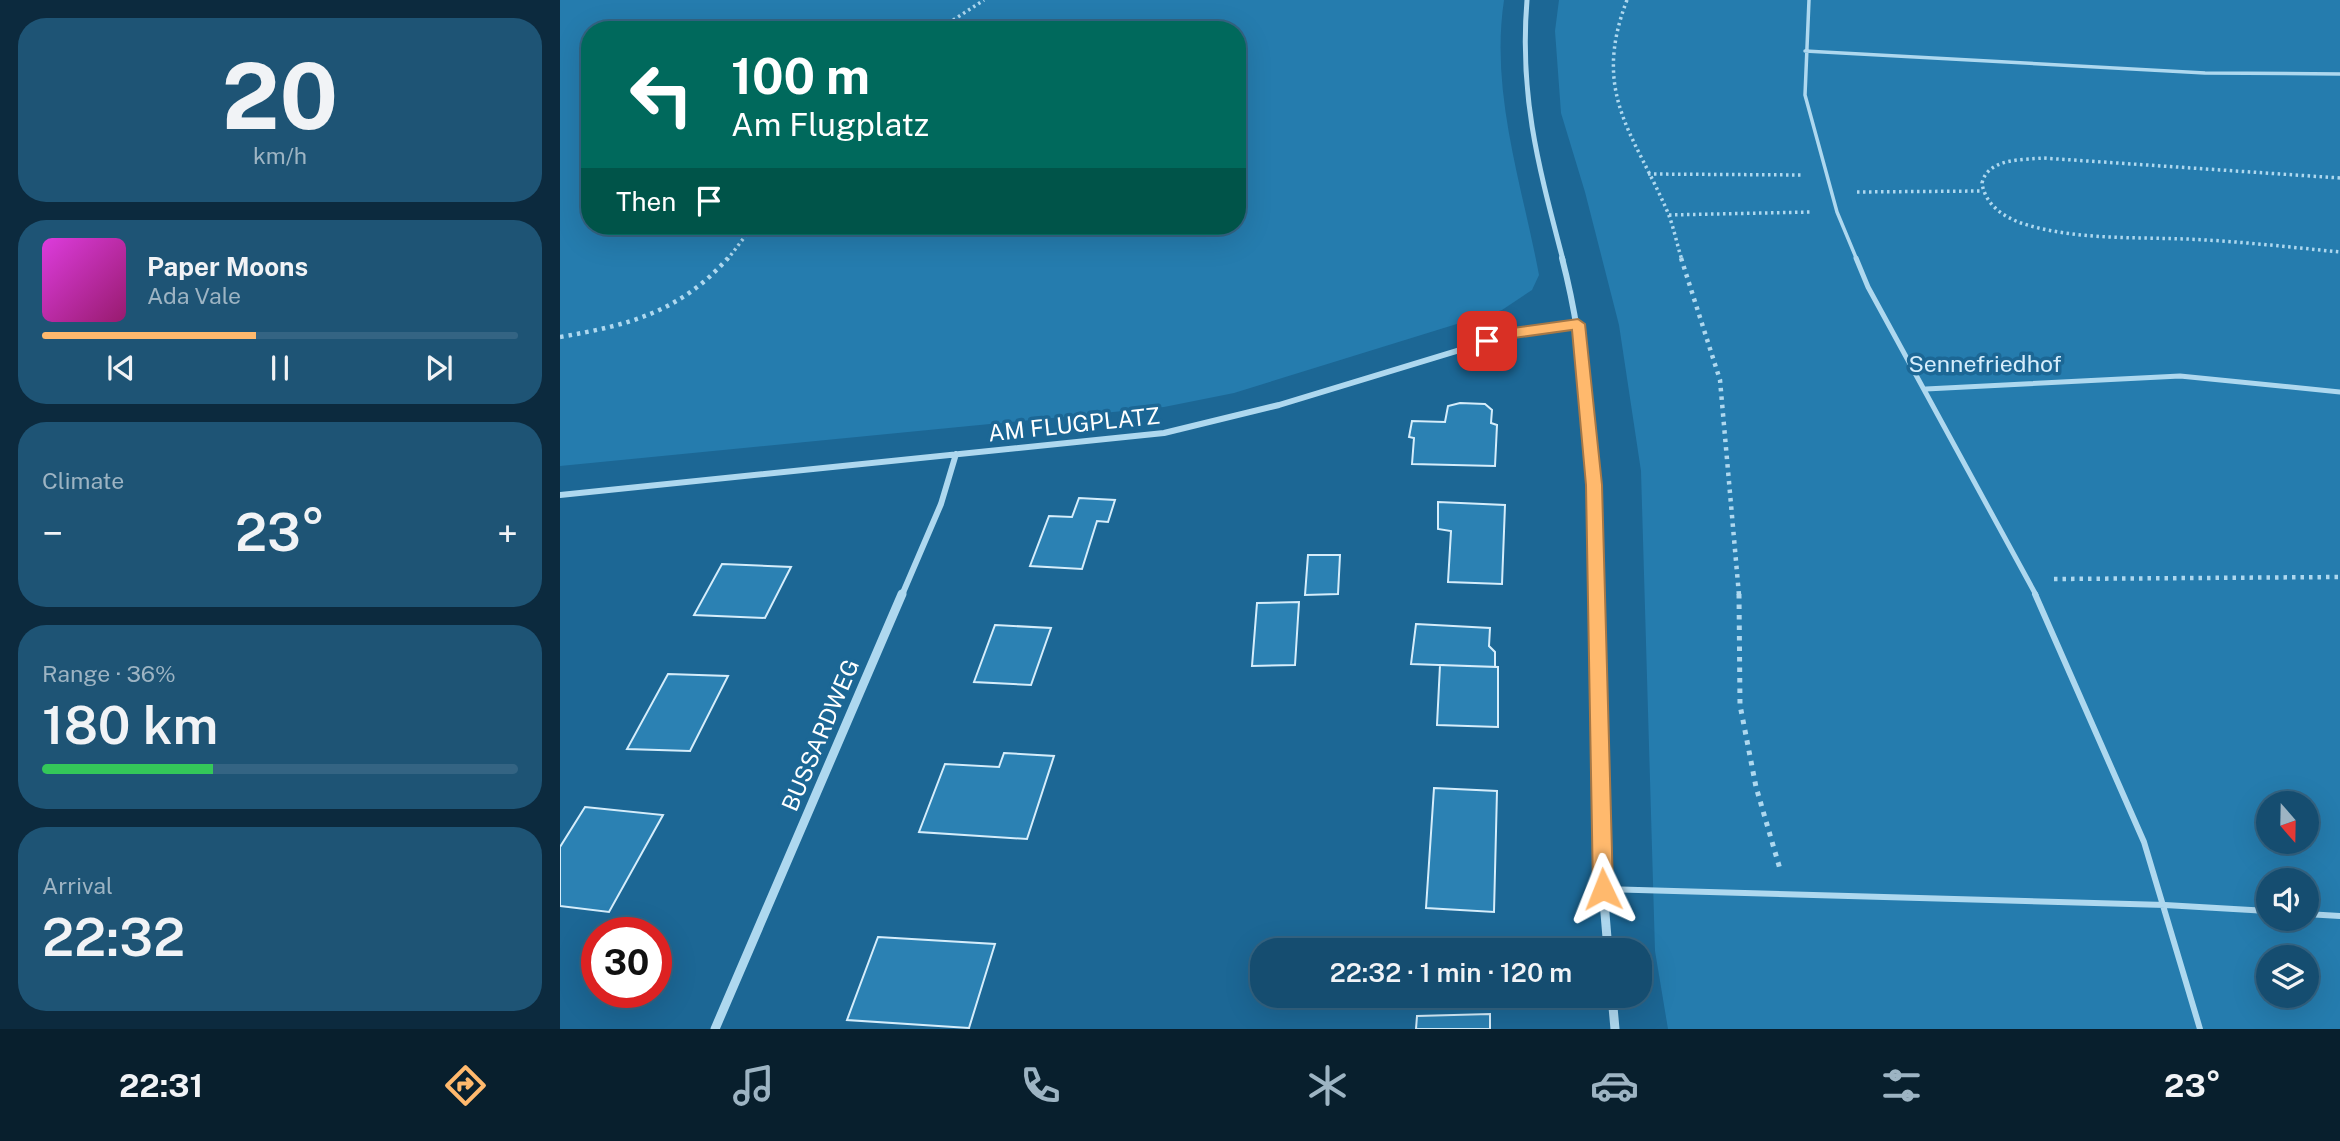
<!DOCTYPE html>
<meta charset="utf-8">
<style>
body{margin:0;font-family:"Public Sans",sans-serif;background:#1e5475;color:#f1f3f6;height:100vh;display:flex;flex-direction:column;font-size:26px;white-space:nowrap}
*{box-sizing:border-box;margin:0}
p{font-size:23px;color:#9db4c3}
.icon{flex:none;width:38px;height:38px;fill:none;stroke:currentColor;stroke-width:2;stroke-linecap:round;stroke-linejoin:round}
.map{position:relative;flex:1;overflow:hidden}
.side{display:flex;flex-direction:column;gap:18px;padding:18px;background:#0c2a3e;width:560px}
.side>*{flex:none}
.banner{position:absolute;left:21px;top:21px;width:665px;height:214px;border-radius:28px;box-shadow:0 7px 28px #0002,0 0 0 2px #346483;background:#00695c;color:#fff;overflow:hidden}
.needle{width:46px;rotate:160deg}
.fabs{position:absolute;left:1696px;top:791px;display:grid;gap:14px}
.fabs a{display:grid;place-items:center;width:63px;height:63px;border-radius:50%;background:#154d70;box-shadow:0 7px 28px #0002,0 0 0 2px #346483;font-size:35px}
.speed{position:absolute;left:21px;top:917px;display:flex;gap:14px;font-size:35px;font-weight:700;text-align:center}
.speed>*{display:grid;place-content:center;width:91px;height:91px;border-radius:50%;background:#154d70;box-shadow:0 7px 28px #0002,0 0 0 2px #346483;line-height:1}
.speed .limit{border:10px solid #d22;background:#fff;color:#111}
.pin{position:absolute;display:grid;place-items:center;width:60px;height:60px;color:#fff;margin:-30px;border-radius:14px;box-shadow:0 4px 10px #0006}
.me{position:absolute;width:77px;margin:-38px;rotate:358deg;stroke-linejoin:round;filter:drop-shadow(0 0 5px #0008)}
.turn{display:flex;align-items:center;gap:24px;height:147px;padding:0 35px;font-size:32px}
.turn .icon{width:91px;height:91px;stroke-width:2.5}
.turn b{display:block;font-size:49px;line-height:60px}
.then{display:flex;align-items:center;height:66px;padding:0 35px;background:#0003;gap:14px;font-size:26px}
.big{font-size:52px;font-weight:600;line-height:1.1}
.side .card{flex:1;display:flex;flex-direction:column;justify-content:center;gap:10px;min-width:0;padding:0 24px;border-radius:28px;background:#1e5475}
.side .dial{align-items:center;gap:0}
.dial b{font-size:91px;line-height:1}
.song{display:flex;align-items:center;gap:21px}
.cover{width:84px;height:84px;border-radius:10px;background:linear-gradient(135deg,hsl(300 70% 55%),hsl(320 70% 35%))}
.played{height:7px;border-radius:4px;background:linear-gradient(90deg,#ffb96d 45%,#346483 45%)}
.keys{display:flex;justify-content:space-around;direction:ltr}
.heat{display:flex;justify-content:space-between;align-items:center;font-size:38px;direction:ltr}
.charge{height:10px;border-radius:5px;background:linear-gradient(90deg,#34c759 36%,#346483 0)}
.trip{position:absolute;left:690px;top:938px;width:402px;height:70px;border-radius:28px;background:#154d70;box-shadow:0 7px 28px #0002,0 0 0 2px #346483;font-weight:600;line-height:70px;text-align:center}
.tabs{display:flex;height:112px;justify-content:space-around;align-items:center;background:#081f2d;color:#9db4c3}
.tabs .icon{width:49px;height:49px}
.tabs .selected{color:#ffb96d}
.tabs b{font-size:32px;color:#f1f3f6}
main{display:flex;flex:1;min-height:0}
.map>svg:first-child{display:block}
.green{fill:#257cae;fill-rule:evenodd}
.building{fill:#2b81b3;stroke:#d5edfb;stroke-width:2}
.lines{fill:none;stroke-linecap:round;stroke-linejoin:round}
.path-far2{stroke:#aed8ef;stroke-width:3.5;stroke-dasharray:2.5 3.5;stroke-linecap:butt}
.path-far1{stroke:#aed8ef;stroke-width:4.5;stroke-dasharray:3.5 5;stroke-linecap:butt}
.path{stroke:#aed8ef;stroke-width:5;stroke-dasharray:4.5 6;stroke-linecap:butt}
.lane-far2{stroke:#aed8ef;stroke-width:3.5}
.lane-far1{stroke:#aed8ef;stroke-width:5}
.lane{stroke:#aed8ef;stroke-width:6}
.street-far2{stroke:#aed8ef;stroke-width:5}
.street-far1{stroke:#aed8ef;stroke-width:6}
.street{stroke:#aed8ef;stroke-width:9}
.route{fill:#ffb96d;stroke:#a67847;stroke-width:2}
.labels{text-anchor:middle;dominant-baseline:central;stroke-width:7;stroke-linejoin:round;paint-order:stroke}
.park-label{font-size:23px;fill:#d5edfb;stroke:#1c6795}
.street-label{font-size:23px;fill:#fff;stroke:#1c6795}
</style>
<main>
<section class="side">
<div class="card dial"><b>20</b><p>km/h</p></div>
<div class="card">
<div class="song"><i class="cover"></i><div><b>Paper Moons</b><p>Ada Vale</p></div></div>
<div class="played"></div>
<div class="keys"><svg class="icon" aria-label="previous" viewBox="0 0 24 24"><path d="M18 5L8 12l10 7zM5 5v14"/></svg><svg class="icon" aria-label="pause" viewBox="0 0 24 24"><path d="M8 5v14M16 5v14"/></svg><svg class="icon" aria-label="next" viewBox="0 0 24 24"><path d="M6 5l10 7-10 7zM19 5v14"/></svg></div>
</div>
<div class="card"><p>Climate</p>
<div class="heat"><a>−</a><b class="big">23°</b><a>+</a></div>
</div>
<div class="card"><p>Range · 36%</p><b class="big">180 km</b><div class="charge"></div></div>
<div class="card"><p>Arrival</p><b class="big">22:32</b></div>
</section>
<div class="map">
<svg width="1780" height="1029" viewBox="0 0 1780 1029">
<rect width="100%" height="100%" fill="#1c6795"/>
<!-- green -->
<path class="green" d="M0 0H944C930 93 962 184 979 275L972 290 942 310 674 393 604 407 0 466ZM30 30H677V226H30Z
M999 0H1780V1029H1108L1095 951 1081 471 1059 325 1025 192 1001 113 995 31ZM1708 803H1746V842H1708ZM1708 880H1746V919H1708ZM1708 957H1746V996H1708Z"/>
<!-- building -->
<path class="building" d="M900 403 925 404 932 410 931 423 937 425 935 466 852 464 854 438 849 437 852 421 885 422 888 406Z
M519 498 555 500 548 522 537 521 522 569 470 566 489 516 512 517Z
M878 502 945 505 942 584 888 582 891 531 878 529Z
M748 555H780L778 594 745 595Z
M162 564 231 567 205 618 134 615Z
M739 602 735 665 692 666 697 603Z
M856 624 930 628 929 646 935 652V667L851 664Z
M435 625 491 628 471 685 414 682Z
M880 665 938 667V727L877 725Z
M108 674 168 676 130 751 67 749Z
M444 753 494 756 467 839 359 832 385 764 439 767Z
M874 788 937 791 934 912 866 908Z
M25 807 103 815 49 912 0 906V847Z
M318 937 435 944 409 1028 287 1020Z
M930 1014V1029H856L857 1016Z"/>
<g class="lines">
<!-- path-far2 -->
<path class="path-far2" d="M1067 0C1031 94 1074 133 1108 213 1114 228 1117 245 1122 260
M378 30 424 0
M1088 174 1243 175
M1780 178 1483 158C1462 160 1428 158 1422 183 1425 204 1442 216 1461 223 1513 240 1571 237 1626 239 1677 241 1729 247 1780 252
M1297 192 1422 191
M1109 215 1252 212
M167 260 193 226"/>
<!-- path-far1 -->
<path class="path-far1" d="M1121 258 1160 380 1179 595
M0 337C69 325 120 312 168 258
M1494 579 1780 577"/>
<!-- path -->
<path class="path" d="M1179 594 1180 705 1196 787 1220 869"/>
<!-- lane-far2 -->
<path class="lane-far2" d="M1249 0 1245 95 1277 212 1297 260
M1245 51 1645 73 1780 74"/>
<!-- lane-far1 -->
<path class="lane-far1" d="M1296 258 1308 287 1476 595
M1366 389 1620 376 1780 392"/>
<!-- lane -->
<path class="lane" d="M1475 594 1584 842 1640 1029
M1043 889 1605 905 1708 911
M1746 914 1780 916"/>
<!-- street-far2 -->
<path class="street-far2" d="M967 0C959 97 979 168 1003 260"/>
<!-- street-far1 -->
<path class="street-far1" d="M1002 258C1031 369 1032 482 1034 595
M0 495 604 433 719 405 946 336 1018 324
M342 595 381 504 396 454"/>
<!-- street -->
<path class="street" d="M1034 594 1043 889 1048 950
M1052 996 1055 1029
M155 1029 342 594"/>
</g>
<!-- route -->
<path class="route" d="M1018 319 1025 324 1042 485 1053 889 1050 896 1043 899 1036 896 1033 889 1026 485 1012 330 954 338 927 346 920 341 922 338 953 328Z"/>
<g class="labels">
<!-- park labels -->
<g class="park-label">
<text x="1425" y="363">Sennefriedhof</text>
</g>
<!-- street labels -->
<g class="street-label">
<text transform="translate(514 424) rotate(-6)">AM FLUGPLATZ</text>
<text transform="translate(260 735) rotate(-67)">BUSSARDWEG</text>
</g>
</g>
</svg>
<div class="fabs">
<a><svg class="needle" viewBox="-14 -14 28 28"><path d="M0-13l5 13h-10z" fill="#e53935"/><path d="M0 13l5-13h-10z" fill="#9db4c3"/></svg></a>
<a><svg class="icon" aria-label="sound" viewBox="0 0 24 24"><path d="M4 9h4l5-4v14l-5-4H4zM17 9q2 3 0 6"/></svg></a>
<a><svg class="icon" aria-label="layers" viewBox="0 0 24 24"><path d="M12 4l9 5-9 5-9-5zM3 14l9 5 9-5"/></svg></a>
</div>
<div class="speed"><div class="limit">30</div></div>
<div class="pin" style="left:927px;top:341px;background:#d93025"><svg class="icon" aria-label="arrive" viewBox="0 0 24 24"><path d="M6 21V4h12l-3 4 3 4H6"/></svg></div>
<svg class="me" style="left:1043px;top:889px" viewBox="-20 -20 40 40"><path d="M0-17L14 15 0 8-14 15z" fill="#ffb96d" stroke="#fff" stroke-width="4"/></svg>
<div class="trip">22:32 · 1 min · 120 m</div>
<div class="banner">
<div class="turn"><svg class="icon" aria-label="left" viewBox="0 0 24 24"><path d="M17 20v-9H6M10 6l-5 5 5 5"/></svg><div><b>100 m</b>Am Flugplatz</div></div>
<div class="then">Then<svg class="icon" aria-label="arrive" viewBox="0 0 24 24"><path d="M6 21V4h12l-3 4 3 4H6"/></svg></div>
</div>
</div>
</main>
<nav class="tabs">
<b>22:31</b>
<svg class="icon selected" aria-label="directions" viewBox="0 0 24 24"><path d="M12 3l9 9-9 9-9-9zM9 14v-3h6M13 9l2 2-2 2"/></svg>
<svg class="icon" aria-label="music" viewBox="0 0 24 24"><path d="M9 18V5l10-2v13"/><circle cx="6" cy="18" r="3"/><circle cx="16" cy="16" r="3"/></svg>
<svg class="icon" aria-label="phone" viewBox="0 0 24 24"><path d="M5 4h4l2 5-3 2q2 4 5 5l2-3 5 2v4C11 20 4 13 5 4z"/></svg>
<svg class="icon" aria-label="climate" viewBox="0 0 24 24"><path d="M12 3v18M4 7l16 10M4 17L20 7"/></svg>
<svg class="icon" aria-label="car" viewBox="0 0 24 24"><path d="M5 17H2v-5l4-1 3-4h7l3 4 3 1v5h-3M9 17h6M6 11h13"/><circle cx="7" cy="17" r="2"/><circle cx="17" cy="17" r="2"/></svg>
<svg class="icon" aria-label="filters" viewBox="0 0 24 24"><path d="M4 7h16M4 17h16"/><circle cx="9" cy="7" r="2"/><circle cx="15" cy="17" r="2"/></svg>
<b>23°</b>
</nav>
